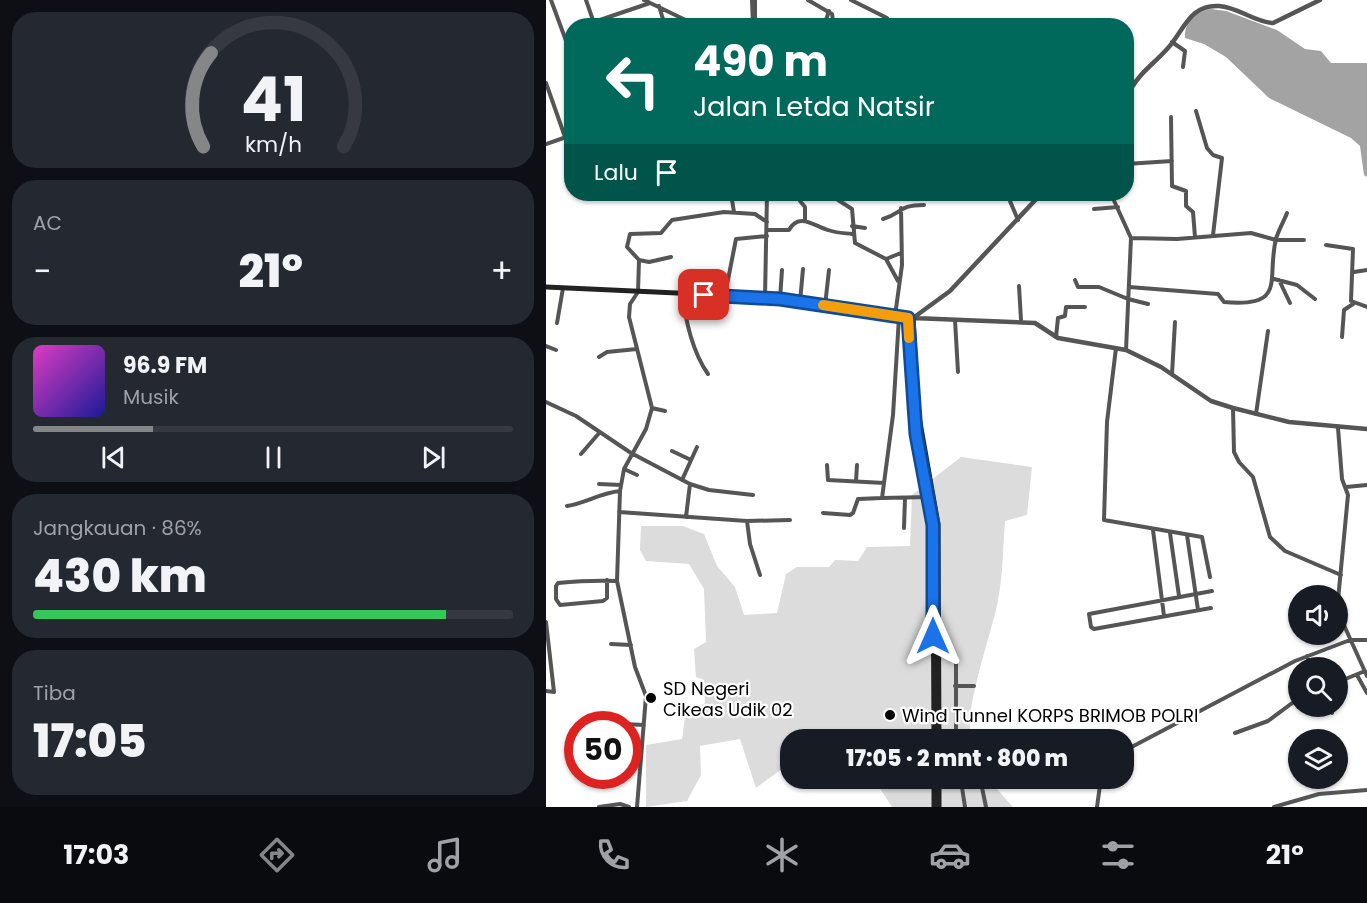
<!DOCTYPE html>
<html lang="id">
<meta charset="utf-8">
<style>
body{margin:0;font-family:Poppins,sans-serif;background:#242831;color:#f1f3f6;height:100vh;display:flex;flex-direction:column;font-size:22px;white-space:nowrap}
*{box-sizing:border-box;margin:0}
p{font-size:20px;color:#9ea1a6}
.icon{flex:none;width:33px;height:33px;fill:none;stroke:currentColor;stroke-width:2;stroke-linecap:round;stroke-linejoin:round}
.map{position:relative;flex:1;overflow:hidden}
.side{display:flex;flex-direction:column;gap:12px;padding:12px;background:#0d0f14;width:546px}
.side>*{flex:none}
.top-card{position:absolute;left:18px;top:18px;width:570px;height:183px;border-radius:24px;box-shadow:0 2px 4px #0004;background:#00695c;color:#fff;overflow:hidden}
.tools{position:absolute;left:742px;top:585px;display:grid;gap:12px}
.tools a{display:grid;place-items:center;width:60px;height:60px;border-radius:50%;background:#171b24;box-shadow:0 2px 4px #0004;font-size:30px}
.speed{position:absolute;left:18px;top:711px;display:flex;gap:12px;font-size:30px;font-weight:700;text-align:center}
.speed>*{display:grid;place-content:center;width:78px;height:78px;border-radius:50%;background:#171b24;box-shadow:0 2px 4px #0004;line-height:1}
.speed .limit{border:9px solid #d22;background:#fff;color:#111}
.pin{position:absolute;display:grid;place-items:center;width:51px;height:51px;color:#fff;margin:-26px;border-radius:12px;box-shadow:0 3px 9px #0006}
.me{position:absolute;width:66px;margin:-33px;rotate:0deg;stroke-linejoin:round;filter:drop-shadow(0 0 4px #0008)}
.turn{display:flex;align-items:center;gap:21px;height:126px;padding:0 30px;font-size:27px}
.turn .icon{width:78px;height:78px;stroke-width:2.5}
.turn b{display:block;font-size:42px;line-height:51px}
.then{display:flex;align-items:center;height:57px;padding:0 30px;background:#0003;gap:12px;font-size:22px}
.big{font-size:45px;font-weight:800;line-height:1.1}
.side .card{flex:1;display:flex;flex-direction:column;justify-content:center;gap:9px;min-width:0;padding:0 21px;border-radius:24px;background:#242831}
.side .dial{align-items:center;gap:0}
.dial svg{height:156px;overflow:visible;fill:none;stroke:#363941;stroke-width:7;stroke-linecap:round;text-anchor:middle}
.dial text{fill:#f1f3f6;stroke:none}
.song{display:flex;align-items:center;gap:18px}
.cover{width:72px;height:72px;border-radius:9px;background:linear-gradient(135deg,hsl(310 70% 55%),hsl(240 70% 35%))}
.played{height:6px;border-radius:3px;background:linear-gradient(90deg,#858687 25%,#363941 25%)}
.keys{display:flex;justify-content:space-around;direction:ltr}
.heat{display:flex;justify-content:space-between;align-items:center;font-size:33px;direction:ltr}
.charge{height:9px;border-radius:4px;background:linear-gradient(90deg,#34c759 86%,#363941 0)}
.trip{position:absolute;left:234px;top:729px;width:354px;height:60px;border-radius:24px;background:#171b24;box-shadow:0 2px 4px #0004;font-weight:800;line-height:60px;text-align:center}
.menu{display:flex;height:96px;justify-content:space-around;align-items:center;background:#090b0e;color:#9ea1a6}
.menu .icon{width:42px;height:42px}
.menu .current{color:#858687}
.menu b{font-size:27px;color:#f1f3f6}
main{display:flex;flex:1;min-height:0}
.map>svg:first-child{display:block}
.green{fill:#dcdcdc}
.water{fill:#a3a3a3}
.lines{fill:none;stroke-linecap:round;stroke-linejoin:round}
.minor{stroke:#555;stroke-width:4}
.tertiary{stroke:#555;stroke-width:4.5}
.secondary{stroke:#222;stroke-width:5}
.route-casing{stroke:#114b97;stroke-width:15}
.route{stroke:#1a73e8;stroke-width:10}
.slow{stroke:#f59e0b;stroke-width:10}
.poi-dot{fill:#000;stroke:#fff;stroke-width:2}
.labels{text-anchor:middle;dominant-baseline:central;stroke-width:4.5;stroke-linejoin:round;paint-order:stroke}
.poi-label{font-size:18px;fill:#000;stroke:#fff;text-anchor:start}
</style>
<main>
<section class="side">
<div class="card dial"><svg viewBox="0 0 100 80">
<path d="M14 69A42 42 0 1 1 86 69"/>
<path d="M14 69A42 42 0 0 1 18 21" stroke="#858687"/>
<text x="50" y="56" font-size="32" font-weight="700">41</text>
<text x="50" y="72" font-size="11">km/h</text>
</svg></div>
<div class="card"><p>AC</p>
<div class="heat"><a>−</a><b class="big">21°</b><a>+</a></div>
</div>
<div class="card">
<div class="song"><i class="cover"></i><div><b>96.9 FM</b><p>Musik</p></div></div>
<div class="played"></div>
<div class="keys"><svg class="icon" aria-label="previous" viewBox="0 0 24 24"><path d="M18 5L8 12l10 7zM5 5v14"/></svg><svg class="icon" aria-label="pause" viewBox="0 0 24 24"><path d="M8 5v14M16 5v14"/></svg><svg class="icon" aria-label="next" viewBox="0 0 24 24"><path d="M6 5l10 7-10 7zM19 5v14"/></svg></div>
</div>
<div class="card"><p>Jangkauan · 86%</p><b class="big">430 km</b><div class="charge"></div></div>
<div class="card"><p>Tiba</p><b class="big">17:05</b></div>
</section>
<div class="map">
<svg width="821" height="807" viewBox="0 0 821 807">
<rect width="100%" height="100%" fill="#fff"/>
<!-- green -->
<path class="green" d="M415 457 486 467 481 515 459 521C457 547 457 575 452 600 447 630 415 716 426 739L289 740 283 735 276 739 244 740V763L210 788 194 739 154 746 155 775 141 801 100 807V745L136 739 139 717 159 703 158 680 150 677 148 649 160 642 158 589 143 564 100 561 94 550 95 526H137L158 534 171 566 189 587 198 615 231 613 240 574 251 567H283L289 560 312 561 321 547 364 546 366 495Z
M328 779H442L467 807H346Z"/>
<!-- water -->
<path class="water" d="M665 9 680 11 731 30 759 49 775 51 785 63H821V177L818 175 814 146 805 138 723 98 680 57 658 44 639 38C638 22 650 11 665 9Z"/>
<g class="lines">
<!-- minor -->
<path class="minor" d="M5 0 26 57
M40 0 49 26
M98 0 152 26
M206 0 207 26
M209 0V20
M262 0 286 14 288 26
M305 0 341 18 330 26
M113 6 119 26
M48 22 104 3
M82 25V26
M278 26 283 11
M626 42 639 51 637 67
M0 83 19 137
M650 111 661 148 667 155 676 158 667 235
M625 117 626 186 640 191V206L647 212 649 237
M0 144 26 135
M580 164 626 161
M185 194 188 212
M253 194 254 201 259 207V220
M292 194V200L306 209 309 243 340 259 355 253
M461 194 472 220
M565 194 585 238 580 350
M548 209 572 207
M337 219C357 213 352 205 378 205
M306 226 319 228
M221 230H243C253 212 268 226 282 230 290 233 298 233 306 234
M585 238 631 239 705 233 730 240H758
M780 245 807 249 805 301 821 307
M340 259 352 281
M93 260 103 262 125 257
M808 272 821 270
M728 279 751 285 769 299
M529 280 532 287H553L582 299 602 304
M733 280 744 303
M473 286 475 320
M583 287 672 294 678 302C742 308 720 279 730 239 732 231 738 221 741 213
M137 295C139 320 147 353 162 374
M179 295 190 239 221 236
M219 297 221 194
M234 299 236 270
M254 302 257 269
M279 306 283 270
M349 316 356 265 355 208
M353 317 347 415 336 498 383 497
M409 320 412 372
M11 323 17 288
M510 337 512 318 519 316 520 307H539
M796 337 798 310 807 304
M0 346 10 350
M570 348 561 422 558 520 656 537 664 577
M53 357 61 352 91 349
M626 374 629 322
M0 402 30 416 85 453 144 484 163 490 207 495
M106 408 119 411
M687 408 688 452 693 462 707 477 724 537 739 551 795 575
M710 414 722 331
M792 428 796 479 802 495 792 600
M126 451 145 460
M35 454 54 432
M281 465 282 480 338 483
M78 469 91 475
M136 480 151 447
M310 481 311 465
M53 484 75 485
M800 487 821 485
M21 506C40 503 54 493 74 491
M73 512 201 521 204 544 214 575
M277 513 304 515 307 513 312 499 336 498
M140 517 144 484
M201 521 244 520
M358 528 359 498
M607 530 618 616
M624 533 633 596
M641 535 652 610
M61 580V598L57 601 14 605 10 599V586L12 583C32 581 51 580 71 581
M665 608 548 629 545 627 543 614 666 591
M792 612 821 676
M0 622 8 692 0 691
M65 644 85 645
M761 656 766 668
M811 675 821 693
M792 682 819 671
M409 686H428
M783 706 786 713
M78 724 98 725
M689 733 722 721 753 698
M410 740V657
M578 751 749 661 804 640H821
M434 778 440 807
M415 781 419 807
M392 782 431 778
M53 807 74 804 83 807
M91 807 100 696 89 667 71 581 74 491 78 469 100 429 106 408 83 317 84 304 92 292 93 260 81 247 84 234 115 233 126 220 178 212 209 214 221 222
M551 807 555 778
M728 807 773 794 821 790"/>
<!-- tertiary -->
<path class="tertiary" d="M580 97C595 70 604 68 622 48 638 30 644 4 673 6 692 7 708 22 727 23L774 0
M367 318 489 323 512 338 580 350 615 367 665 401 687 408 743 422 821 429
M367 318 404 291 495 194"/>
<!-- secondary -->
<path class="secondary" d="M0 287 219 297 367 318 372 411 392 524 393 740
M361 318 366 399 387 525 388 740
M393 778V807
M388 807V778"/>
</g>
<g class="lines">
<defs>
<path id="route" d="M158 295 234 299 362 318 370 434 387 525V636"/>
</defs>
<!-- route casing -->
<use href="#route" class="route-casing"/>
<!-- route -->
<use href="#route" class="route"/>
<!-- slow -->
<path class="slow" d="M277 305 362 318 363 338"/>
</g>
<!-- markers -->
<g class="poi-dot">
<circle cx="105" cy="698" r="6"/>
<circle cx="344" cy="715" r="6"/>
</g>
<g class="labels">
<!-- poi labels -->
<g class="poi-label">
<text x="117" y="688">SD Negeri<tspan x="117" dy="21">Cikeas Udik 02</tspan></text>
<text x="356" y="715">Wind Tunnel KORPS BRIMOB POLRI</text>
</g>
</g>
</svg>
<div class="tools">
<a><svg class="icon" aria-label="sound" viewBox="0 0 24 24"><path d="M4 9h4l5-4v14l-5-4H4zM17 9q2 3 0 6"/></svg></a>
<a><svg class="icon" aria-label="search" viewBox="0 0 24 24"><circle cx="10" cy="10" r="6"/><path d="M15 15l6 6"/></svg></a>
<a><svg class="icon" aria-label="layers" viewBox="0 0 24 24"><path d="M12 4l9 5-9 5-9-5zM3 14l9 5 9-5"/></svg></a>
</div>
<div class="speed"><div class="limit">50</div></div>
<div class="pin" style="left:158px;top:295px;background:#d93025"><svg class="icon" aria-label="arrive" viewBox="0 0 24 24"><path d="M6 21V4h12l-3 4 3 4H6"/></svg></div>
<svg class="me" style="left:387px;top:636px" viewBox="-20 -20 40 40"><path d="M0-17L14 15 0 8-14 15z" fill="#1a73e8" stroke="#fff" stroke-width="4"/></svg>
<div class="trip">17:05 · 2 mnt · 800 m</div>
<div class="top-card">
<div class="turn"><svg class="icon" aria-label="left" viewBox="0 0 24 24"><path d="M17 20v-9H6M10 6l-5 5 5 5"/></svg><div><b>490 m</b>Jalan Letda Natsir</div></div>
<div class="then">Lalu<svg class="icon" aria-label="arrive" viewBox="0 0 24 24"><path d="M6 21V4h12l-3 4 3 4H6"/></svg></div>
</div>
</div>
</main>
<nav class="menu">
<b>17:03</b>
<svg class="icon current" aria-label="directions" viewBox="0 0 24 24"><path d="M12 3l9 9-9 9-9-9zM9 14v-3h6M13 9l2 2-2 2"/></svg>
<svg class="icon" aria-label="music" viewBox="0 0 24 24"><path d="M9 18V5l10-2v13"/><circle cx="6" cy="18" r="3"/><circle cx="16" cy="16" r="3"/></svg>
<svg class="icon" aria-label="phone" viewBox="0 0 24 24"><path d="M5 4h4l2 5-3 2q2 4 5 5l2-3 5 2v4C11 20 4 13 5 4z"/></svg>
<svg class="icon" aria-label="climate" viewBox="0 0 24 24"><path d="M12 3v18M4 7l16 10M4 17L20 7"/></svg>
<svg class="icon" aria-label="car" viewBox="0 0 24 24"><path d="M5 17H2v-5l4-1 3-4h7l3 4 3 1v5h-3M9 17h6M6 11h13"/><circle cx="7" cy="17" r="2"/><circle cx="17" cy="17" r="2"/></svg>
<svg class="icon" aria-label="filters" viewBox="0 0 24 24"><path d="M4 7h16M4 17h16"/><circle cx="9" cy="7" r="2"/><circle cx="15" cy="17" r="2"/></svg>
<b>21°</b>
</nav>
